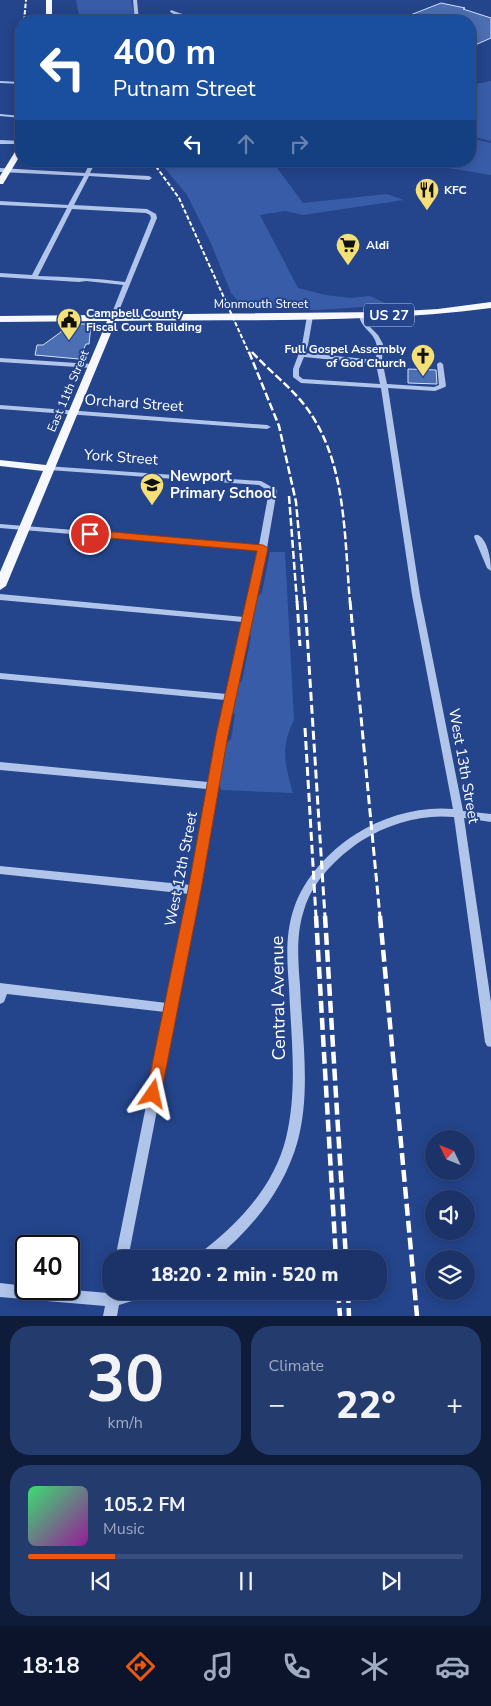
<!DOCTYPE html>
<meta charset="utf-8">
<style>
body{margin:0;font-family:"Nunito Sans",sans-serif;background:#243b6e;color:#f1f3f6;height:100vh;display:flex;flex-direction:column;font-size:19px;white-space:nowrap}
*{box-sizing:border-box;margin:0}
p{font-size:16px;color:#a0aac0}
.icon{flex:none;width:28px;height:28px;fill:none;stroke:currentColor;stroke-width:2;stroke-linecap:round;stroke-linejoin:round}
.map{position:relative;height:1316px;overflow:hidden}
.side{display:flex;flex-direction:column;gap:10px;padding:10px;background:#0f1c39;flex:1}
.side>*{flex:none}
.top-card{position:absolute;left:15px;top:15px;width:461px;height:152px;border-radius:20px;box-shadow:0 2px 12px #0003,0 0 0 1px #394e7c;background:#1a4fa0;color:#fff;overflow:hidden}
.needle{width:32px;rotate:313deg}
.buttons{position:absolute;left:425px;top:1130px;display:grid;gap:10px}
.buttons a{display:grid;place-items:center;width:50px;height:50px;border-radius:50%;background:#1b3368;box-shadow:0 2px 12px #0003,0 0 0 1px #394e7c;font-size:25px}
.speed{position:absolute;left:15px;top:1235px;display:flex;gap:10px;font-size:25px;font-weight:700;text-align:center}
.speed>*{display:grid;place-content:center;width:65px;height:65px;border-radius:50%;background:#1b3368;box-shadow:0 2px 12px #0003,0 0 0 1px #394e7c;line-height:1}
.speed .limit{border:2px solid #111;border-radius:8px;background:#fff;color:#111}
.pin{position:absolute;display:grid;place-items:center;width:42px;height:42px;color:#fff;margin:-21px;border:2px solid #fff;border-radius:50%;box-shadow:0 1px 5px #0007}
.me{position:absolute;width:55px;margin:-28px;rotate:11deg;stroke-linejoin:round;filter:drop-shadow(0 0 4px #0008)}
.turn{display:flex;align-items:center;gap:18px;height:105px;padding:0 15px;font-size:22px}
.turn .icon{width:65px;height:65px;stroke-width:2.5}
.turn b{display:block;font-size:35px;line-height:42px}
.lanes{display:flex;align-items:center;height:48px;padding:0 15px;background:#0003;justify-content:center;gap:25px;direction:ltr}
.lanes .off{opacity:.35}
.big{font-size:38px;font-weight:800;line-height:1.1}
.side .tile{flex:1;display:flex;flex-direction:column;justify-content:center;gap:8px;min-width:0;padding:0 18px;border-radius:20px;background:#243b6e}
.side .dial{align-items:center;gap:0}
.dial b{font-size:65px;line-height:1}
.song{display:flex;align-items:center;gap:15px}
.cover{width:60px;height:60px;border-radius:8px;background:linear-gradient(135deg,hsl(140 70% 55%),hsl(300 70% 35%))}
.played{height:5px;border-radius:2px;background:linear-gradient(90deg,#ea580c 20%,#394e7c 20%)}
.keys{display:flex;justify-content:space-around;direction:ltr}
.heat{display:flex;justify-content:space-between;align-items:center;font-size:28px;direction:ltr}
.side .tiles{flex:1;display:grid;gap:10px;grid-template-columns:1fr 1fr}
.tile:last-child{grid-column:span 2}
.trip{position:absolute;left:102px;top:1250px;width:285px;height:50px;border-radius:20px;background:#1b3368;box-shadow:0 2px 12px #0003,0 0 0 1px #394e7c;font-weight:800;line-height:50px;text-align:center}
.menu{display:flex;height:80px;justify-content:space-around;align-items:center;background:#0b142a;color:#a0aac0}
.menu .icon{width:35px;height:35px}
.menu .current{color:#ea580c}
.menu b{font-size:22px;color:#f1f3f6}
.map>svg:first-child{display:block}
.green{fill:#385ca8}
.building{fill:#4c6eb2;stroke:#d6e1f8}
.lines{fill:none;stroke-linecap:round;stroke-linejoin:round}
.minor{fill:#b1c4ea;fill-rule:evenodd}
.major{fill:#f6f8fe;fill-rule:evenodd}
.rail-far3{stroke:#fff;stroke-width:2;stroke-dasharray:4.5 2;stroke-linecap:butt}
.rail-far2{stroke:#fff;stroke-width:2.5;stroke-dasharray:8 3;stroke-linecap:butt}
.rail-far1{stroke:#fff;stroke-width:3;stroke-dasharray:9 4;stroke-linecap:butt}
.rail{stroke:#fff;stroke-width:4.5;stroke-dasharray:12 5;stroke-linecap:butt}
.route{fill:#ea580c;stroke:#983908}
.labels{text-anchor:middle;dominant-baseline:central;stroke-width:4;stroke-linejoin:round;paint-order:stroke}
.far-poi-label{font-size:12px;font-weight:bold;fill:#fff;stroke:#24448b;text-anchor:start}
.far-street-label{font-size:12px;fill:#fff;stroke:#24448b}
.shield{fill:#24448b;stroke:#bdc7dc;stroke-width:1}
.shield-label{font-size:14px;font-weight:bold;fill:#fff}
.street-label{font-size:15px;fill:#fff;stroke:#24448b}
.poi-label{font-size:15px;font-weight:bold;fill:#fff;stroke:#24448b;text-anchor:start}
.near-street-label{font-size:18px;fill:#fff;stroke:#24448b}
</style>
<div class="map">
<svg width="491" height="1316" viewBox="0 0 491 1316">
<rect width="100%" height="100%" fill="#24448b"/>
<!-- green -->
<path class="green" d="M76 0H131L136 21H80Z
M491 81V141L470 136V85Z
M470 138 491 143V175L448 168 451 161H470Z
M159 161H272L303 203 387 194 404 200 303 215 286 211 260 215 298 288 326 295 350 298 370 296 390 305 319 310 243 307 231 293 210 241 187 195Z
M270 552H285L294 720C280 748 285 764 293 793L221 790 218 777 225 744 231 739 235 715 231 710 236 685 242 681 251 636 247 632 256 599 262 592Z"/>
<!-- building -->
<path class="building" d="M441 3 465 8 463 9 491 18V38L475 45 470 44V21H395Z
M64 324H91L89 344H86L79 359 35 355 37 345H43L61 332Z
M408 369 436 370 437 384 408 383Z"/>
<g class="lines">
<!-- minor -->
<path class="minor" d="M133 0H137L139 21H135Z
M171 10C202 23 237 19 271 20L273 21C246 23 193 25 170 12Z
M0 81 21 82V84L0 83Z
M0 114 21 116V118L0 116Z
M0 140 21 141V144H0Z
M91 161H96L90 173 149 176 152 178 149 180 89 176 74 205 147 209 156 214 157 218 116 318 113 320 110 318 123 285 86 281 79 282 0 277V273L32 275 67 208 0 205V201L68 205 84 176 0 172V168L85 173ZM72 209 146 213 150 215 151 218 125 282C96 278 67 277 38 276Z
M362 313 365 315 367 324 378 335 383 344 382 360 387 384 434 387 439 385 437 364 440 362 443 364 446 386 445 387 435 391 388 388 420 595 463 811 491 814V822L464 818 491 1002V1047L487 1046 485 1042 454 817C421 814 390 823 361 841 337 857 312 882 304 910 296 934 298 960 300 985 302 1036 311 1090 298 1140 285 1188 253 1228 215 1259H198L199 1254C238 1224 274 1187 286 1138 298 1089 291 1037 289 987 287 961 285 934 294 908 304 878 329 851 356 834 385 816 419 806 453 809L412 595 381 388 301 383 293 377V369L302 345 307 316 310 314 313 316 308 345 305 353 376 360C376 354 378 348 376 343 373 331 361 329 359 315ZM304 357 376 364 380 384 303 379 299 376V369Z
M0 358 92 364 95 366 92 368 0 362Z
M0 405 267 425 271 427 267 429 0 409Z
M46 466 261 481 277 490 267 548 223 754 200 890 128 1259H115L165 1012 7 994 4 1002 0 1004V983L167 1003 189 894 0 874V866L191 885 207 789 0 770V762L208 782 225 700 0 679V673L227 694 243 622 0 600V594L244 617 259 550 0 528V524L259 545 269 491 259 485 49 470H46Z
M475 535H478C488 540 491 560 491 571L487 568 474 537Z
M0 1283 26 1286V1289H61L108 1293 111 1286V1291H150L148 1296 119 1305 117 1316H103L105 1306 0 1297Z"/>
<!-- major -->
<path class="major" d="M46 0H52V21H46Z
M18 147H21V154L3 184H0V176Z
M491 302V308C367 324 241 319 116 321L6 586 0 590V572L43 471 0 466V460L46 465 107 321 0 322V316L386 312 438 309Z"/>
<!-- rail-far3 -->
<path class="rail-far3" d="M24 21 26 0
M152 161 179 198 249 353"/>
<!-- rail-far2 -->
<path class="rail-far2" d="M249 352 279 426 296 502 305 602
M252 352C269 371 290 386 306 407 347 462 344 536 350 602
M289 496 297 602"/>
<!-- rail-far1 -->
<path class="rail-far1" d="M297 601 300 646
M305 601 325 917
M350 601 380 917
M305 728 316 917"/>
<!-- rail -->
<path class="rail" d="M316 916 336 1259
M325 916 346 1259
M380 916 417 1316
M338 1291 340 1316
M348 1291 349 1316"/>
</g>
<!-- route -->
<path class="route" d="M90 530 263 545 268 548 228 735 201 890 161 1094 159 1099 153 1101 148 1099 146 1094 188 890 216 735 257 551 86 536V531Z"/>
<!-- icons -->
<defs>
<symbol id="restaurant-pin" viewBox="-11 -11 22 30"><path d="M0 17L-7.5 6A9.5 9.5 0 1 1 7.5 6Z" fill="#f5e075" stroke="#24448b"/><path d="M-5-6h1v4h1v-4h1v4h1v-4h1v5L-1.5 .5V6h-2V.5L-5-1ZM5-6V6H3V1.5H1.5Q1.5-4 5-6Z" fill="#111"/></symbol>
<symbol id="supermarket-pin" viewBox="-11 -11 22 30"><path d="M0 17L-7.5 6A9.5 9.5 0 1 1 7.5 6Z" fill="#f5e075" stroke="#24448b"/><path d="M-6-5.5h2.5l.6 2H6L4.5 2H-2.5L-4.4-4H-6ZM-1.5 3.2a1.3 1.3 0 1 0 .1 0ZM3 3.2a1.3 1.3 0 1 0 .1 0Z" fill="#111"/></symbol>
<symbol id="civic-pin" viewBox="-11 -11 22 30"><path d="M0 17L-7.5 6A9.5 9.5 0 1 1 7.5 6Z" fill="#f5e075" stroke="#24448b"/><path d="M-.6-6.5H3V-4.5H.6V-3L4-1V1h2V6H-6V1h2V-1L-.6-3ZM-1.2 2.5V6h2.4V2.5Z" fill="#111"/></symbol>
<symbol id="church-pin" viewBox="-11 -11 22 30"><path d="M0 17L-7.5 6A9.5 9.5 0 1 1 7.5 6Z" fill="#f5e075" stroke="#24448b"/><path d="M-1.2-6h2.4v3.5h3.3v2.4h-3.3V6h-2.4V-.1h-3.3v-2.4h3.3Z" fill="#111"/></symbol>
<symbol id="school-pin" viewBox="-11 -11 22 30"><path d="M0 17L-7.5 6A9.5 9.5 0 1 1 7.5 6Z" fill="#f5e075" stroke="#24448b"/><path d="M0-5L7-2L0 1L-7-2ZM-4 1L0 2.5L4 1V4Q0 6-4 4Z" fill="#111"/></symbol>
</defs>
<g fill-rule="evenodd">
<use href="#restaurant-pin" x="413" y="176" width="28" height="38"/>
<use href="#supermarket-pin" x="334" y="231" width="28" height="38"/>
<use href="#civic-pin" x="55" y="306" width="28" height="38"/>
<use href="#church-pin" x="409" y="342" width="28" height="38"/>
<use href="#school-pin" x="138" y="471" width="28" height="38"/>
</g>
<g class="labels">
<!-- far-poi labels -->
<g class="far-poi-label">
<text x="444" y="190">KFC</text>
<text x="366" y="245">Aldi</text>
<text x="86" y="313">Campbell County<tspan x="86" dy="14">Fiscal Court Building</tspan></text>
<text x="406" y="349" text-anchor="end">Full Gospel Assembly<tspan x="406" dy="14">of God Church</tspan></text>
</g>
<!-- far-street labels -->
<g class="far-street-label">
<text x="261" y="304">Monmouth Street</text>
<text transform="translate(68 391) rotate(-67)">East 11th Street</text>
</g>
<!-- shield labels -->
<rect class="shield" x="364" y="303.5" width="50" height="23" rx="4"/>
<g class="shield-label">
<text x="389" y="315">US 27</text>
</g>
<!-- street labels -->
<g class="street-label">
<text transform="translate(134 403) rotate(4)">Orchard Street</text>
<text transform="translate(121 457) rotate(4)">York Street</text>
<text transform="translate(464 766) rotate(80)">West 13th Street</text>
<text transform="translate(181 869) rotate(-79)">West 12th Street</text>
</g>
<!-- poi labels -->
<g class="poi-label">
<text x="170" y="476">Newport<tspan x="170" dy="17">Primary School</tspan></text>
</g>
<!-- near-street labels -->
<g class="near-street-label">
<text transform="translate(278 998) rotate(-91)">Central Avenue</text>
</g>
</g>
</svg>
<div class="buttons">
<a><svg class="needle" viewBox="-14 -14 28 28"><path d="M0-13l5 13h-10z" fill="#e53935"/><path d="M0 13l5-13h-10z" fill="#a0aac0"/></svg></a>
<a><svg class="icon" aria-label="sound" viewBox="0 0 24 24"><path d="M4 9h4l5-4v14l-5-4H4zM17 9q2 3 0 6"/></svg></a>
<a><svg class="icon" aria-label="layers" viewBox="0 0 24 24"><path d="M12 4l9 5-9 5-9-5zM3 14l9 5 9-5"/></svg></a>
</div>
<div class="speed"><div class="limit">40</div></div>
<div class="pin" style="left:90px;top:534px;background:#d93025"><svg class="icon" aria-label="arrive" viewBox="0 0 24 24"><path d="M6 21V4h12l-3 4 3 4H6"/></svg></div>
<svg class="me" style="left:153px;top:1094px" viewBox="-20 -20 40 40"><path d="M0-17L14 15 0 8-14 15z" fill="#ea580c" stroke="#fff" stroke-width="4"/></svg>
<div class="trip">18:20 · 2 min · 520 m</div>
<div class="top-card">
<div class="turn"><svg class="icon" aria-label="left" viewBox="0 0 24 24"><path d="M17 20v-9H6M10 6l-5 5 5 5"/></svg><div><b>400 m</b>Putnam Street</div></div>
<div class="lanes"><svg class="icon" aria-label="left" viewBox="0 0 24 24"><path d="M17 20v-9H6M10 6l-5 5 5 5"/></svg><svg class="icon off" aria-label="ahead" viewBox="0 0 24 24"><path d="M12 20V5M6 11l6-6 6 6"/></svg><svg class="icon off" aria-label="right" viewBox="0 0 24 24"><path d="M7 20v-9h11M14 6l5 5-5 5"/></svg></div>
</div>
</div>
<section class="side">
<div class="tiles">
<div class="tile dial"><b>30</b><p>km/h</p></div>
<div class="tile"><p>Climate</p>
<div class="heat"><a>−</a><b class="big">22°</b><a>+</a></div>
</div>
<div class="tile">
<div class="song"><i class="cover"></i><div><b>105.2 FM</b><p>Music</p></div></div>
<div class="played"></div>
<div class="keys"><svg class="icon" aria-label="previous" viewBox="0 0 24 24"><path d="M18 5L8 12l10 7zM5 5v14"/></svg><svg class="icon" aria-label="pause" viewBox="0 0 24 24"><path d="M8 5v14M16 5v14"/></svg><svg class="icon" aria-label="next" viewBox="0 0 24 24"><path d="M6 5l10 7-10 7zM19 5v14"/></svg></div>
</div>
</div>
</section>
<nav class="menu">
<b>18:18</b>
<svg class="icon current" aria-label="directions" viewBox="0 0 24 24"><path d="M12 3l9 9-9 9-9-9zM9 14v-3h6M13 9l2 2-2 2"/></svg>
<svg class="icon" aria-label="music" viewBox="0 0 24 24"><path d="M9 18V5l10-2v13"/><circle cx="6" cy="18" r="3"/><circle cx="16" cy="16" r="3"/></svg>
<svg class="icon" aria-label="phone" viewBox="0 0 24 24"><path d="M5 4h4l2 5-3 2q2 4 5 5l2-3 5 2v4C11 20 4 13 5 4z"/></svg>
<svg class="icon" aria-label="climate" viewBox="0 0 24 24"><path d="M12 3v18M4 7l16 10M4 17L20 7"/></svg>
<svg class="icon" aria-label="car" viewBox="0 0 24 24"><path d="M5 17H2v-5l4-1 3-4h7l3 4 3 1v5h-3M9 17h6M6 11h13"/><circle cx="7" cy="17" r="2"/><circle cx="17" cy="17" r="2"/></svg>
</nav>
